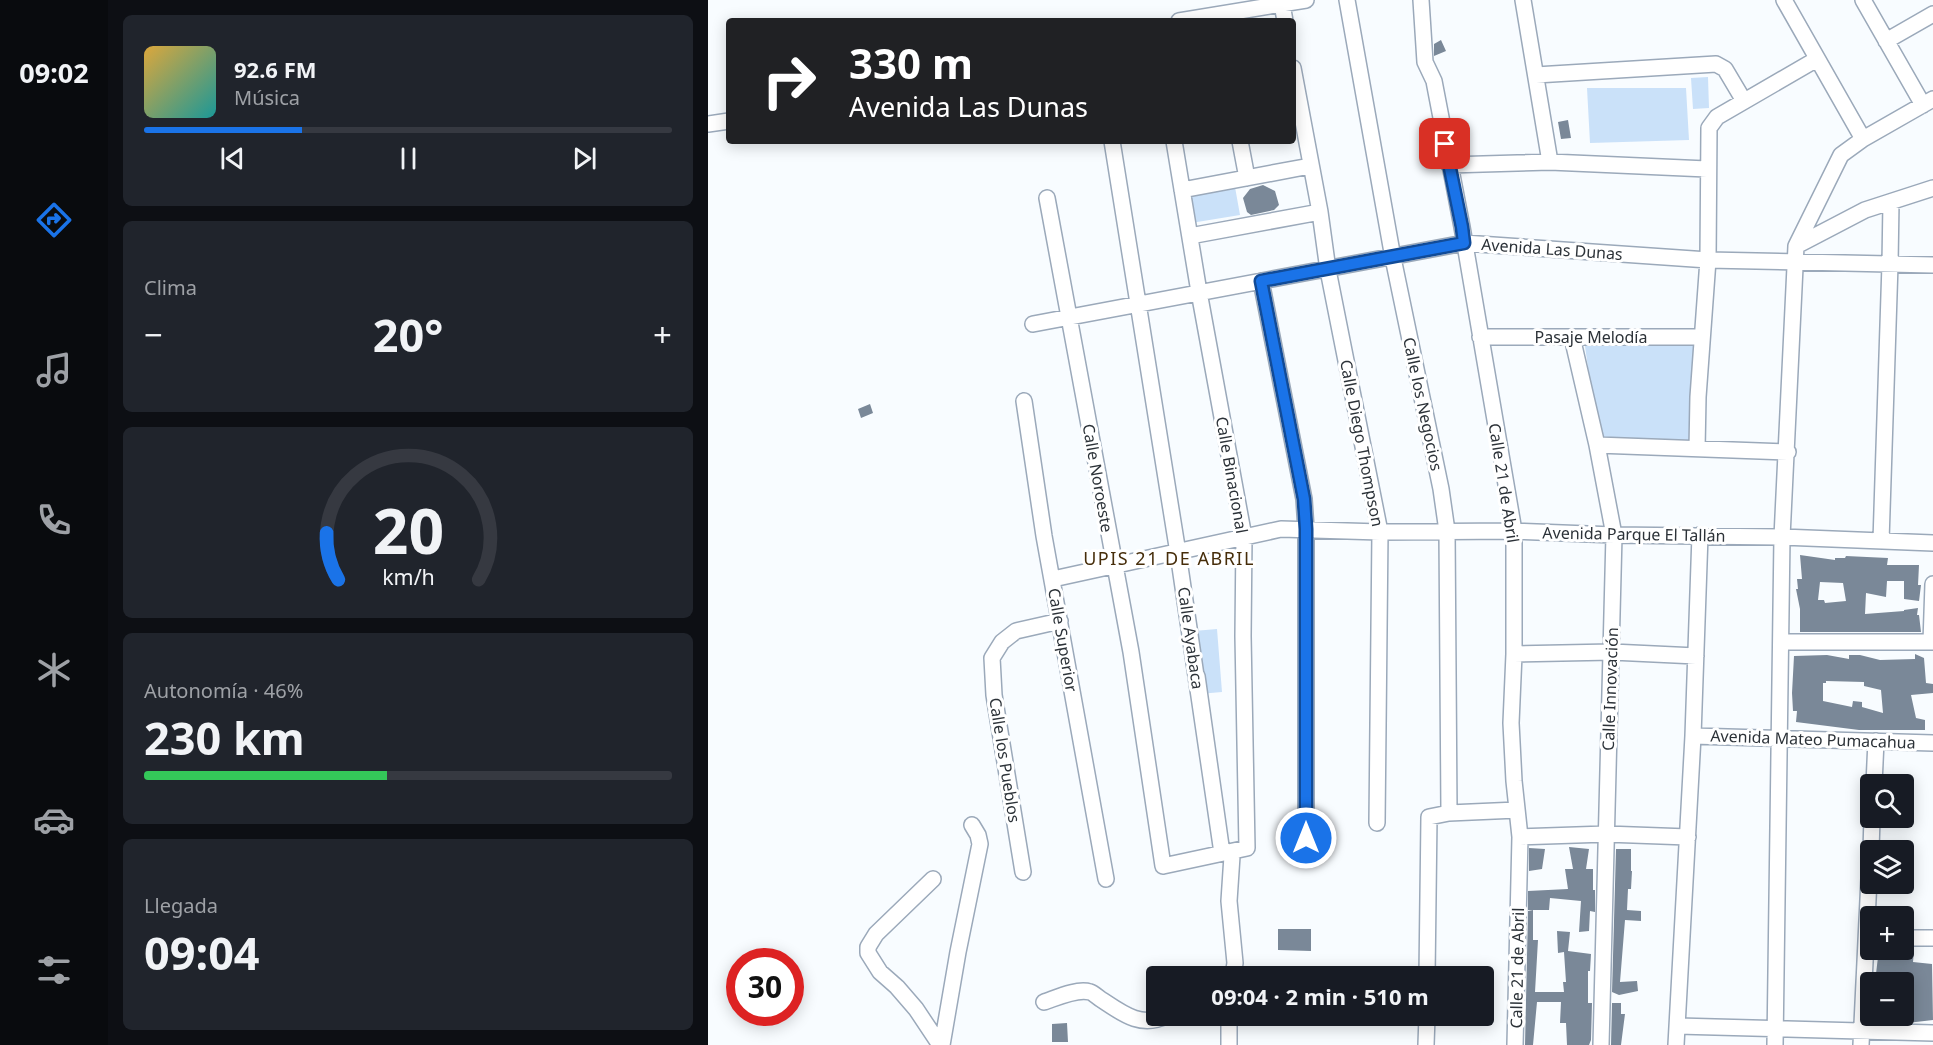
<!DOCTYPE html>
<html lang="es">
<meta charset="utf-8">
<style>
body{margin:0;font-family:"Noto Sans",sans-serif;background:#20242c;color:#f1f3f6;height:100vh;display:flex;flex-direction:column;font-size:22px;white-space:nowrap}
*{box-sizing:border-box;margin:0}
p{font-size:20px;color:#9ea1a6}
.icon{flex:none;width:33px;height:33px;fill:none;stroke:currentColor;stroke-width:2;stroke-linecap:round;stroke-linejoin:round}
.map{position:relative;flex:1;overflow:hidden}
.drawer{display:flex;flex-direction:column;gap:15px;padding:15px;background:#0d0f14;width:600px}
.drawer>*{flex:none}
.top-card{position:absolute;left:18px;top:18px;width:570px;height:126px;border-radius:6px;box-shadow:0 3px 15px #0003;background:#202124;color:#fff;overflow:hidden}
.fabs{position:absolute;left:1152px;top:774px;display:grid;gap:12px}
.fabs a{display:grid;place-items:center;width:54px;height:54px;border-radius:6px;background:#171b24;box-shadow:0 3px 15px #0003;font-size:30px}
.speed{position:absolute;left:18px;top:948px;display:flex;gap:12px;font-size:30px;font-weight:700;text-align:center}
.speed>*{display:grid;place-content:center;width:78px;height:78px;border-radius:50%;background:#171b24;box-shadow:0 3px 15px #0003;line-height:1}
.speed .limit{border:9px solid #d22;background:#fff;color:#111}
.pin{position:absolute;display:grid;place-items:center;width:51px;height:51px;color:#fff;margin:-26px;border-radius:12px;box-shadow:0 3px 9px #0006}
.me{position:absolute;width:66px;margin:-33px;rotate:0deg;stroke-linejoin:round;filter:drop-shadow(0 0 4px #0008)}
.turn{display:flex;align-items:center;gap:21px;height:126px;padding:0 24px;font-size:27px}
.turn .icon{width:78px;height:78px;stroke-width:2.5}
.turn b{display:block;font-size:42px;line-height:51px}
.big{font-size:45px;font-weight:700;line-height:1.1}
.drawer .tile{flex:1;display:flex;flex-direction:column;justify-content:center;gap:9px;min-width:0;padding:0 21px;border-radius:9px;background:#20242c}
.drawer .dial{align-items:center;gap:0}
.dial svg{height:156px;overflow:visible;fill:none;stroke:#363941;stroke-width:7;stroke-linecap:round;text-anchor:middle}
.dial text{fill:#f1f3f6;stroke:none}
.song{display:flex;align-items:center;gap:18px}
.cover{width:72px;height:72px;border-radius:9px;background:linear-gradient(135deg,hsl(40 70% 55%),hsl(180 70% 35%))}
.played{height:6px;border-radius:3px;background:linear-gradient(90deg,#1a73e8 30%,#363941 30%)}
.keys{display:flex;justify-content:space-around;direction:ltr}
.heat{display:flex;justify-content:space-between;align-items:center;font-size:33px;direction:ltr}
.charge{height:9px;border-radius:4px;background:linear-gradient(90deg,#34c759 46%,#363941 0)}
.trip{position:absolute;left:438px;top:966px;width:348px;height:60px;border-radius:6px;background:#171b24;box-shadow:0 3px 15px #0003;font-weight:700;line-height:60px;text-align:center}
main{display:flex;flex:1;min-height:0}
.tab-bar{display:flex;flex-direction:column;width:108px;justify-content:space-around;align-items:center;background:#090b0e;color:#9ea1a6}
.tab-bar .icon{width:42px;height:42px}
.tab-bar .current{color:#1a73e8}
.tab-bar b{font-size:27px;color:#f1f3f6}
.map>svg:first-child{display:block}
.green{fill:#cae1f9}
.building{fill:#7a8898;fill-rule:evenodd}
.lines{fill:none;stroke-linecap:round;stroke-linejoin:round}
.minor-casing{stroke:#9ba9ba;stroke-width:18}
.minor{stroke:#fff;stroke-width:15}
.route-casing{stroke:#114b97;stroke-width:15}
.route{stroke:#1a73e8;stroke-width:10}
.labels{text-anchor:middle;dominant-baseline:central;stroke-width:6;stroke-linejoin:round;paint-order:stroke}
.street-label{font-size:16px;fill:#2c3238;stroke:#fff}
.neighbourhood-label{font-size:18px;letter-spacing:1.5px;fill:#462d0a;stroke:#fff}
</style>
<main>
<nav class="tab-bar">
<b>09:02</b>
<svg class="icon current" aria-label="directions" viewBox="0 0 24 24"><path d="M12 3l9 9-9 9-9-9zM9 14v-3h6M13 9l2 2-2 2"/></svg>
<svg class="icon" aria-label="music" viewBox="0 0 24 24"><path d="M9 18V5l10-2v13"/><circle cx="6" cy="18" r="3"/><circle cx="16" cy="16" r="3"/></svg>
<svg class="icon" aria-label="phone" viewBox="0 0 24 24"><path d="M5 4h4l2 5-3 2q2 4 5 5l2-3 5 2v4C11 20 4 13 5 4z"/></svg>
<svg class="icon" aria-label="climate" viewBox="0 0 24 24"><path d="M12 3v18M4 7l16 10M4 17L20 7"/></svg>
<svg class="icon" aria-label="car" viewBox="0 0 24 24"><path d="M5 17H2v-5l4-1 3-4h7l3 4 3 1v5h-3M9 17h6M6 11h13"/><circle cx="7" cy="17" r="2"/><circle cx="17" cy="17" r="2"/></svg>
<svg class="icon" aria-label="filters" viewBox="0 0 24 24"><path d="M4 7h16M4 17h16"/><circle cx="9" cy="7" r="2"/><circle cx="15" cy="17" r="2"/></svg>
</nav>
<section class="drawer">
<div class="tile">
<div class="song"><i class="cover"></i><div><b>92.6 FM</b><p>Música</p></div></div>
<div class="played"></div>
<div class="keys"><svg class="icon" aria-label="previous" viewBox="0 0 24 24"><path d="M18 5L8 12l10 7zM5 5v14"/></svg><svg class="icon" aria-label="pause" viewBox="0 0 24 24"><path d="M8 5v14M16 5v14"/></svg><svg class="icon" aria-label="next" viewBox="0 0 24 24"><path d="M6 5l10 7-10 7zM19 5v14"/></svg></div>
</div>
<div class="tile"><p>Clima</p>
<div class="heat"><a>−</a><b class="big">20°</b><a>+</a></div>
</div>
<div class="tile dial"><svg viewBox="0 0 100 80">
<path d="M14 69A42 42 0 1 1 86 69"/>
<path d="M14 69A42 42 0 0 1 8 45" stroke="#1a73e8"/>
<text x="50" y="56" font-size="32" font-weight="700">20</text>
<text x="50" y="72" font-size="11">km/h</text>
</svg></div>
<div class="tile"><p>Autonomía · 46%</p><b class="big">230 km</b><div class="charge"></div></div>
<div class="tile"><p>Llegada</p><b class="big">09:04</b></div>
</section>
<div class="map">
<svg width="1225" height="1045" viewBox="0 0 1225 1045">
<rect width="100%" height="100%" fill="#f8fcff"/>
<!-- green -->
<path class="green" d="M1000 77 1001 108 985 109 983 78Z
M879 88H978L981 140 882 143Z
M527 187 532 215 483 223 478 196Z
M989 342 985 444 891 448 877 346Z
M509 629 514 692 491 694 486 631Z"/>
<!-- building -->
<path class="building" d="M733 40 738 51 726 56V44Z
M860 120 863 138 853 139 850 122Z
M555 185 567 191 571 205 566 210 543 215 539 212 535 198 542 189Z
M162 404 165 413 153 418 150 409Z
M1092 555 1127 560V558H1137L1138 556 1180 558 1179 565H1211L1210 585H1213L1211 601 1196 599V581H1179L1178 597 1158 593 1157 614 1196 611V610L1210 608 1209 615H1211L1213 632H1092V609L1088 589H1090L1089 579H1094ZM1112 582 1135 583 1138 601 1117 603 1116 600H1110Z
M1207 654 1216 658 1218 683 1225 684V693L1203 695 1208 718 1217 720V730H1151L1088 722 1089 711H1085L1084 693 1086 656 1119 655 1141 659V655H1152L1172 660 1207 659ZM1118 681 1156 682V686L1173 690 1175 713 1154 707V702L1145 701 1144 707 1115 701V683H1118Z
M861 847 881 849 878 869H885V890H887V912L882 911 881 931 871 932 873 901 842 898 841 910H820V891L860 889 857 869H865Z
M821 848 837 849 834 869 821 871Z
M908 849H923V871H924L923 889H920L919 910 933 911V921L917 920 912 982 929 981 930 991 911 995 904 992Z
M825 910V940H830L827 992H856L855 982H858L856 952 850 953 849 931 862 932 860 951 883 954 882 971H880V1003H884L883 1040 881 1045H859L858 1023H852L853 1002H829L825 1045H817L820 911Z
M570 929H603V951L570 950Z
M1206 951 1205 962 1224 964 1225 1020 1199 1023 1164 1022 1165 1016H1196V982H1167L1170 957Z
M904 1003H913V1014H917L913 1045H903Z
M359 1023 360 1042H344V1024Z"/>
<g class="lines">
<defs>
<path id="minor" d="M639 0 685 258 733 489 739 531 741 813
M713 0 717 62 726 81 754 227 806 531V654L803 723 806 781 812 837 807 1045
M815 0 842 162
M1076 0 1155 139
M1155 0 1215 105
M574 4 577 21
M471 21 598 0
M1178 41 1225 14
M585 68 612 212 620 270 672 532 669 823
M828 75 1008 64 1017 69 1036 101
M0 124 21 121
M404 141 470 553 514 853 489 676
M532 141 539 178
M741 165 842 162 999 169
M474 190 602 166
M339 198 423 652 455 866 539 848 535 636 536 537 491 292 466 141
M482 236 612 212
M1088 246 1157 210 1225 188
M553 281 596 499 598 529V838
M325 324 756 243 1000 260 1225 265
M772 337H994
M864 337 889 445 906 535 893 1045
M316 401 336 536 398 879
M889 445 1080 452
M989 449 990 397 1000 260 1001 128 1009 117 1109 59
M1173 541 1182 264 1183 202
M345 579 573 529 672 532 806 531 906 535 1074 537 1225 543
M1073 642H1225
M1223 642 1225 584
M806 654 904 652 988 656
M985 736 1225 743
M1166 784 1168 741
M812 837 898 834 980 837
M1163 850 1164 818
M524 856 521 901 527 963 525 976
M315 872 286 695 284 658 294 642 308 631 352 621
M225 879 168 934 160 947V953L172 972 189 987 208 1009 232 1045
M1196 938H1225
M719 976 721 817 741 813 809 810
M336 1002C348 998 369 988 382 992 386 993 390 998 394 1000 415 1014 433 1028 458 1016
M521 1016V1045
M970 1026 1225 1033
M234 1045 250 952 272 844 270 835 264 825
M718 1045 719 1016
M968 1045 985 736 992 535
M1067 1045 1074 537 1088 246 1133 155 1155 139 1225 99
M1153 1045 1162 858"/>
</defs>
<!-- minor casing -->
<use href="#minor" class="minor-casing"/>
<!-- minor -->
<use href="#minor" class="minor"/>
</g>
<g class="lines">
<defs>
<path id="route" d="M598 838V529L596 499 553 281 756 243 754 227 737 144"/>
</defs>
<!-- route casing -->
<use href="#route" class="route-casing"/>
<!-- route -->
<use href="#route" class="route"/>
</g>
<g class="labels">
<!-- street labels -->
<g class="street-label">
<text transform="translate(844 249) rotate(4)">Avenida Las Dunas</text>
<text x="883" y="337">Pasaje Melodía</text>
<text transform="translate(715 404) rotate(78)">Calle los Negocios</text>
<text transform="translate(654 443) rotate(79)">Calle Diego Thompson</text>
<text transform="translate(524 475) rotate(80)">Calle Binacional</text>
<text transform="translate(390 478) rotate(80)">Calle Noroeste</text>
<text transform="translate(796 483) rotate(81)">Calle 21 de Abril</text>
<text transform="translate(926 534) rotate(1)">Avenida Parque El Tallán</text>
<text transform="translate(483 638) rotate(82)">Calle Ayabaca</text>
<text transform="translate(355 640) rotate(80)">Calle Superior</text>
<text transform="translate(902 689) rotate(-88)">Calle Innovación</text>
<text transform="translate(1105 739) rotate(2)">Avenida Mateo Pumacahua</text>
<text transform="translate(297 760) rotate(81)">Calle los Pueblos</text>
<text transform="translate(809 968) rotate(-89)">Calle 21 de Abril</text>
</g>
<!-- neighbourhood labels -->
<g class="neighbourhood-label">
<text x="461" y="558">UPIS 21 DE ABRIL</text>
</g>
</g>
</svg>
<div class="fabs">
<a><svg class="icon" aria-label="search" viewBox="0 0 24 24"><circle cx="10" cy="10" r="6"/><path d="M15 15l6 6"/></svg></a>
<a><svg class="icon" aria-label="layers" viewBox="0 0 24 24"><path d="M12 4l9 5-9 5-9-5zM3 14l9 5 9-5"/></svg></a>
<a>+</a>
<a>−</a>
</div>
<div class="speed"><div class="limit">30</div></div>
<div class="pin" style="left:737px;top:144px;background:#d93025"><svg class="icon" aria-label="arrive" viewBox="0 0 24 24"><path d="M6 21V4h12l-3 4 3 4H6"/></svg></div>
<svg class="me" style="left:598px;top:838px" viewBox="-20 -20 40 40"><circle r="17" fill="#1a73e8" stroke="#fff" stroke-width="3"/><path d="M0-11L8 9 0 5-8 9z" fill="#fff"/></svg>
<div class="trip">09:04 · 2 min · 510 m</div>
<div class="top-card">
<div class="turn"><svg class="icon" aria-label="right" viewBox="0 0 24 24"><path d="M7 20v-9h11M14 6l5 5-5 5"/></svg><div><b>330 m</b>Avenida Las Dunas</div></div>
</div>
</div>
</main>
